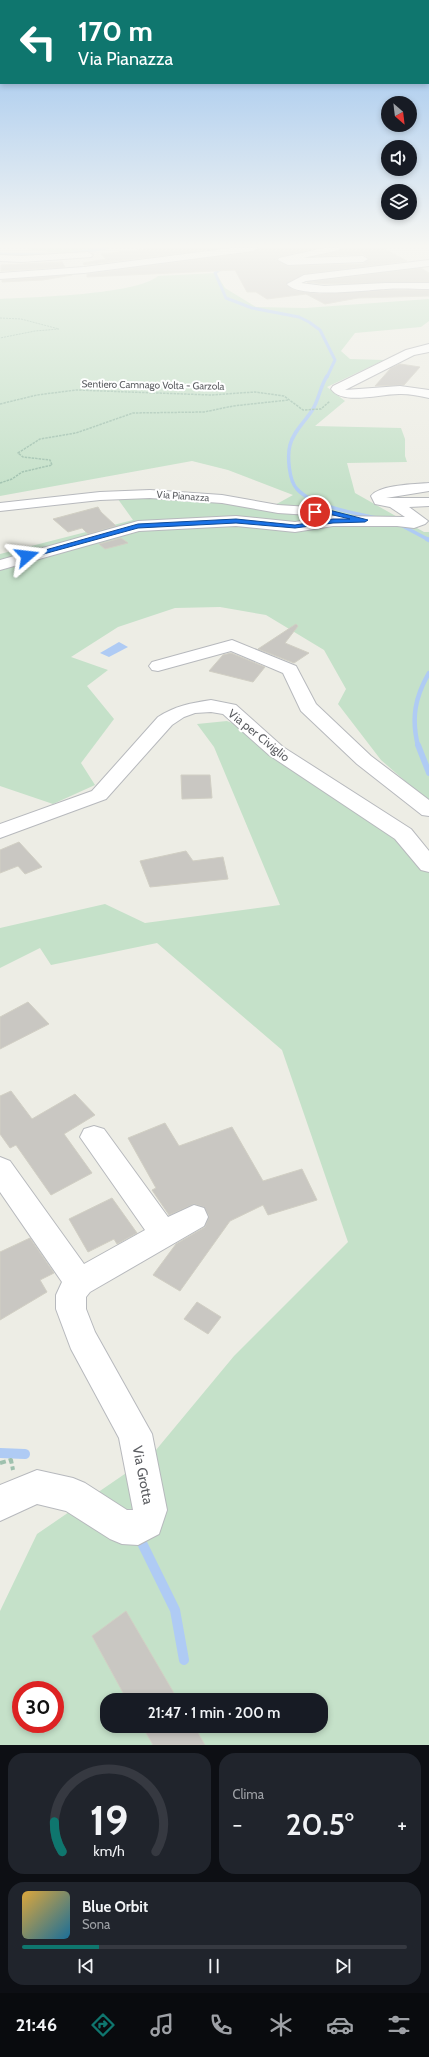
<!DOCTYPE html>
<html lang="it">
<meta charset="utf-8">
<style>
body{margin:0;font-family:Cabin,sans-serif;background:#20242c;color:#f1f3f6;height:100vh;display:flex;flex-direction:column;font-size:15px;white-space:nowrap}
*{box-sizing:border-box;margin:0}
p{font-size:13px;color:#9ea1a6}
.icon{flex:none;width:22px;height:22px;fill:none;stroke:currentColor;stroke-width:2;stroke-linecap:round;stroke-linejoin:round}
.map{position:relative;height:1745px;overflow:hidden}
.details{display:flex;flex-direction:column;gap:8px;padding:8px;background:#0d0f14;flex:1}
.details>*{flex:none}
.banner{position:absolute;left:0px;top:0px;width:429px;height:84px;box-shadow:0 2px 6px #0003;background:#0f766e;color:#fff;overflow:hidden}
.needle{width:26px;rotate:152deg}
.controls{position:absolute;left:381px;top:96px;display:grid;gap:8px}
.controls a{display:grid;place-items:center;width:36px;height:36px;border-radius:50%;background:#171b24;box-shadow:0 2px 6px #0003;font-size:20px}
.speed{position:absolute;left:12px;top:1681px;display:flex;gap:8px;font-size:20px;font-weight:700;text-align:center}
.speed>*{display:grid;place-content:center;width:52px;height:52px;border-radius:50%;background:#171b24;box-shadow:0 2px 6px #0003;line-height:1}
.speed .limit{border:6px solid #d22;background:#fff;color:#111}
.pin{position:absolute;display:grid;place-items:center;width:34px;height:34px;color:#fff;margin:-17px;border:2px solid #fff;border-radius:50%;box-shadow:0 1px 4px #0007}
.me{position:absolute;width:44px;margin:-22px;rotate:73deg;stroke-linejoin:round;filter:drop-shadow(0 0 3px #0008)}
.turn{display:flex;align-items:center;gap:14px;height:84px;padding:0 12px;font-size:18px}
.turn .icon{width:52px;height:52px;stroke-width:2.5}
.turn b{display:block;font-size:28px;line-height:34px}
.big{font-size:30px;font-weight:600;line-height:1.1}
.details .tile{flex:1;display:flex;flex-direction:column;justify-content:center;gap:6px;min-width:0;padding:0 14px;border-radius:16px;background:#20242c}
.details .dial{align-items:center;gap:0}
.dial svg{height:104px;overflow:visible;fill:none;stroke:#363941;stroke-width:7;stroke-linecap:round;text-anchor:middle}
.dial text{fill:#f1f3f6;stroke:none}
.song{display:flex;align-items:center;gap:12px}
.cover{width:48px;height:48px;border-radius:6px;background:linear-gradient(135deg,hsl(40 70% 55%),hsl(200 70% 35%))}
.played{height:4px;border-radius:2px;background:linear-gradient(90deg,#0f766e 20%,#363941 20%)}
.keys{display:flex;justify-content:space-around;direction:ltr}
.heat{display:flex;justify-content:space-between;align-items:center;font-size:22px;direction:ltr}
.details .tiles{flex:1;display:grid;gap:8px;grid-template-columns:1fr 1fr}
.tile:last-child{grid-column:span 2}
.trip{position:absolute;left:100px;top:1693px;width:228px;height:40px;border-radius:16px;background:#171b24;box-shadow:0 2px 6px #0003;font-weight:600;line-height:40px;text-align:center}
.dock{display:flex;height:64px;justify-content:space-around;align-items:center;background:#090b0e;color:#9ea1a6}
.dock .icon{width:28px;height:28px}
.dock .on{color:#0f766e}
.dock b{font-size:18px;color:#f1f3f6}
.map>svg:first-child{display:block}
.green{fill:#c5e1c9;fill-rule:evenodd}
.water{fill:#afcbf4}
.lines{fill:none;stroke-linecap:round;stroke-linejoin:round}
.stream-far4{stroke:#afcbf4;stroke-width:3}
.stream-far3{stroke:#afcbf4;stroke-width:3.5}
.stream-far2{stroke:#afcbf4;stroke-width:4.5}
.stream-far1{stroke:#afcbf4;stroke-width:6}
.stream{stroke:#afcbf4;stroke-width:10}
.building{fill:#c9c7c2;stroke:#d1cfc4}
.minor-casing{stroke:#b7b9bd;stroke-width:2}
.path-far2{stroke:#9fc1ae;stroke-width:1;stroke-dasharray:2 1;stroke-linecap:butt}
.path-far1{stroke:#9fc1ae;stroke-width:1.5;stroke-dasharray:2.5 1;stroke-linecap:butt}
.path{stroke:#9fc1ae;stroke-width:4;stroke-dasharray:6 3;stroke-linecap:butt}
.minor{fill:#fff;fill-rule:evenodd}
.route{fill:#1a73e8;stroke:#114b97}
.labels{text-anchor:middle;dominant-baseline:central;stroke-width:4;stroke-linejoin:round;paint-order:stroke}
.far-street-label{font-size:10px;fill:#5d5f63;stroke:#fff}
.street-label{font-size:12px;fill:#5d5f63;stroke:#fff}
.near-street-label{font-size:14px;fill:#5d5f63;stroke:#fff}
</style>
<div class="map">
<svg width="429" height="1745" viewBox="0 0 429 1745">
<rect width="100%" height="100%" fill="#edede5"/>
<!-- green -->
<path class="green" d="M37 248H95L61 253 25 249Z
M216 273 225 288 256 307 305 308 429 299V321L421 327 355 333 341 351 350 359 384 360 327 387 345 401 315 426 401 428 405 439V456L407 462 347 463 355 493 424 532H429V802L381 760 338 704 346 689 324 650 266 615 220 607 175 608 118 627 71 657 108 670 87 686 114 719 81 763 95 785 53 804 0 786V554L133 520 115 495 273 506 293 495 228 470 192 461 0 496V299C32 297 136 295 158 276Z
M227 721 242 727 401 840 429 869V1745H0V1611L37 1534 151 1456 234 1356 348 1242 282 1050 157 943 51 965 40 948 0 968V928L105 904 145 923 280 905 214 747 197 724ZM21 1690H55V1724H21ZM107 1700H321V1726H107Z"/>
<!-- water -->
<path class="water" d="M119 642 128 647 109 657 100 653Z"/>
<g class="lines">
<!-- stream-far4 -->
<path class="stream-far4" d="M73 253 107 248
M0 254 44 255
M223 267 215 273 226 298 252 308 299 317 309 322 320 330 335 360 327 377"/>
<!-- stream-far3 -->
<path class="stream-far3" d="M327 376C320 387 319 399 313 409 305 422 294 430 290 445 287 456 289 481 297 489 313 507 359 514 382 519
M397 523 429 540"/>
<!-- stream-far2 -->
<path class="stream-far2" d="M427 539 429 540
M418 746C411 718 415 697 429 673"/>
<!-- stream-far1 -->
<path class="stream-far1" d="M418 745 429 773"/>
<!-- stream -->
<path class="stream" d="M0 1453 25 1454
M140 1539 175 1610 184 1660"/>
</g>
<!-- building -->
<path class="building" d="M156 248H222L84 265 83 263 106 259 101 254Z
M259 248H318L278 257 277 261 288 266 363 264 369 258 363 254 319 256 339 251 342 248H383L407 261 304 274 286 284 294 290 319 294 391 290H429V296L358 298 325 304 306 294 267 299 256 292H247L235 270 87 277V274L253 252Z
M62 262 65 267 1 271V265Z
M421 268 429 273V282L324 284 307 282Z
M72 275 43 280 2 282V280Z
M400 364 420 367 404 385 375 386 391 368Z
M98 507 101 512 116 526 88 534 82 528 68 532 53 519Z
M121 538 128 543 105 549 99 544Z
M296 624 298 626 285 643 309 653 294 663 258 649Z
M231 653 265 667 253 682 209 671 223 655Z
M181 775H210L212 798 182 799Z
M19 842 42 867 25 874 18 866 0 873V850Z
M186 851 193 861 223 857 228 879 150 887 140 861Z
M28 1002 49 1024 0 1049V1017Z
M11 1091 32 1119 75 1094 95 1115 64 1134 92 1173 51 1195 16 1145 10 1148 0 1134V1096Z
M165 1123 179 1146 232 1127 263 1181 302 1169 317 1200 268 1215 263 1205 230 1221 180 1291 153 1275 176 1244 205 1227 209 1216 204 1207 194 1204 169 1215 152 1190 156 1188 128 1138Z
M112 1198 137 1233 117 1244 114 1239 88 1252 69 1219Z
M30 1238 54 1273 40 1280 47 1292 0 1320V1252Z
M197 1302 221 1317 208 1334 184 1319Z
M126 1611 178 1700H127L92 1636Z
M142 1726H194L205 1745H153Z"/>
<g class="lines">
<defs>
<path id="minor" d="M232 248H258L253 251 84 273 0 279V273L84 267Z
M324 248H341L339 250 303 258 363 256 368 259 363 262 288 265 278 260 279 258Z
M88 252 93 255 91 257 22 262 0 261V255L22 256Z
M429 260V266L306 281 301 283 324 286 386 283H429V289C415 289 400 288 386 289 367 290 299 299 287 284L304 275Z
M429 344V352L414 355 345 390 400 386 429 390V398C420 396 410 394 401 394 383 393 342 406 331 389L333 386 406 350Z
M429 483V491L386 498H429V506L409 507 428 521 425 524 414 528 397 526H333L295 532 236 526 139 531 0 570V560L138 521 236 516 295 522 333 516 405 517 390 507 375 504 371 496C379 485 415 484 429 483Z
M150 490 222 495 278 505 325 508 330 509 332 512 330 515 325 516 278 513 222 503 150 498 100 500 0 511V503L100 492Z
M232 640 296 666 316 704 371 756 429 800V816L422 815 357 764 301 711 283 673 231 651 158 671 152 670 149 666 152 662Z
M211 700 236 705 283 747 411 829 429 851V872L421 870 395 839 269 755 223 714 211 712 195 713 184 717 172 725 106 799 0 838V824L92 791 158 717C175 706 191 703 211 700Z
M94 1126 104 1129 168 1217 194 1205 204 1208 208 1217 204 1226 90 1292 86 1297V1309L95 1332 152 1434 167 1510 159 1534 138 1545 122 1544 110 1539 66 1511 37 1504 0 1521V1485L37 1470 73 1478 85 1483 127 1510H133L119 1438 71 1349 56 1309V1295L62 1282 0 1192V1157L10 1161 84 1264 145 1230 80 1137 84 1129Z"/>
</defs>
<!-- minor casing -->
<use href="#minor" class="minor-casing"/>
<!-- path-far2 -->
<path class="path-far2" d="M0 318 21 319 59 329 35 331 0 338"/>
<!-- path-far1 -->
<path class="path-far1" d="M0 404 37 395 76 390 211 395 255 392 284 396 303 410 321 409 330 401
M0 483 12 479 22 472 52 465 50 460 23 457 18 453 40 439 76 433 133 413 204 412 233 406 289 400"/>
<!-- path -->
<path class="path" d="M0 1463 11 1460 13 1470"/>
<!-- minor -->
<use href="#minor" class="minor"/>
</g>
<!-- sky -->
<linearGradient id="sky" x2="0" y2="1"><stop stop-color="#91bded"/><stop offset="0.5" stop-color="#f7f7f3"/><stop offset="1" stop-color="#f7f7f3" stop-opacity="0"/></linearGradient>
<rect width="429" height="492" fill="url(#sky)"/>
<!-- route -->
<path class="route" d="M315 510H329L368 520 365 522 333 523 295 528 236 523 138 528 29 558 24 556 138 524 236 519 295 525 333 519H350L329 514 313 513 312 512Z"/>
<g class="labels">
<!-- far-street labels -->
<g class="far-street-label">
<text transform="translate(153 385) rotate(1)">Sentiero Camnago Volta - Garzola</text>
<text transform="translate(183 496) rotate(4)">Via Pianazza</text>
</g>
<!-- street labels -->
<g class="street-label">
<text transform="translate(259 735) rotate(39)">Via per Civiglio</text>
</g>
<!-- near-street labels -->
<g class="near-street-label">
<text transform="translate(143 1475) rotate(79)">Via Grotta</text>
</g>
</g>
</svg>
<div class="controls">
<a><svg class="needle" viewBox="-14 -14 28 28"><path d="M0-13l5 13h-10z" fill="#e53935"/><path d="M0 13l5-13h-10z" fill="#9ea1a6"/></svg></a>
<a><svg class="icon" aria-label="sound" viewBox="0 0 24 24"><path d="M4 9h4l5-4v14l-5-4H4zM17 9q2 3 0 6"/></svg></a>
<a><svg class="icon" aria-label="layers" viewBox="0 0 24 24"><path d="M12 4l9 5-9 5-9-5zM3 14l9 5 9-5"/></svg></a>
</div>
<div class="speed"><div class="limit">30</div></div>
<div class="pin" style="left:315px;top:512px;background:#d93025"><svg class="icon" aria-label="arrive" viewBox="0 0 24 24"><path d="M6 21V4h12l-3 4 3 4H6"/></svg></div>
<svg class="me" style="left:27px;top:556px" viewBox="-20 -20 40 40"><path d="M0-17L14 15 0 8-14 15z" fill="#1a73e8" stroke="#fff" stroke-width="4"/></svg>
<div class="trip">21:47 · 1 min · 200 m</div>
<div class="banner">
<div class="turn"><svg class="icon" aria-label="left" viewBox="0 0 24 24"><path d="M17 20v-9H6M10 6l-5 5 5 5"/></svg><div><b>170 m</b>Via Pianazza</div></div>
</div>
</div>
<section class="details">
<div class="tiles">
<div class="tile dial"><svg viewBox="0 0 100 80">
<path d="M14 69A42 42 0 1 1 86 69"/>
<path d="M14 69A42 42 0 0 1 8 46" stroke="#0f766e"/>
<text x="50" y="56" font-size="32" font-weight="700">19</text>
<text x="50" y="72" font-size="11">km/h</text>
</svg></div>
<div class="tile"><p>Clima</p>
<div class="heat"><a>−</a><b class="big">20.5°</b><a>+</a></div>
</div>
<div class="tile">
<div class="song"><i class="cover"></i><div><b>Blue Orbit</b><p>Sona</p></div></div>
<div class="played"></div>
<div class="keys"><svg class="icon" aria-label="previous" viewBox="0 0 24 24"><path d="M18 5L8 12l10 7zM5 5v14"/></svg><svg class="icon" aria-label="pause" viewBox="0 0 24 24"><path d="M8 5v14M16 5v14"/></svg><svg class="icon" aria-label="next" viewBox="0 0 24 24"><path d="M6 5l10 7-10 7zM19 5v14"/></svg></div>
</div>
</div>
</section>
<nav class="dock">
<b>21:46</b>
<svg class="icon on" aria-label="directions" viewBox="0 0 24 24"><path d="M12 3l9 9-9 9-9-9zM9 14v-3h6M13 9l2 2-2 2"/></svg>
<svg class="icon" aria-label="music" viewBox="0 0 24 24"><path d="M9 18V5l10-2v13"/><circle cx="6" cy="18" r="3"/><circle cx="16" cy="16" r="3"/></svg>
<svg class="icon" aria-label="phone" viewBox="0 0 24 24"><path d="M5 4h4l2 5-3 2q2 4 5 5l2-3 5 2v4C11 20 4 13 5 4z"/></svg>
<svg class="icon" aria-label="climate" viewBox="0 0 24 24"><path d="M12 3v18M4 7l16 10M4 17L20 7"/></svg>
<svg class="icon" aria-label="car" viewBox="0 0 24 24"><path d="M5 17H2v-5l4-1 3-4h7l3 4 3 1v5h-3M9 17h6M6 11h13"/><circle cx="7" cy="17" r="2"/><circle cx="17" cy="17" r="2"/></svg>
<svg class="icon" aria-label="filters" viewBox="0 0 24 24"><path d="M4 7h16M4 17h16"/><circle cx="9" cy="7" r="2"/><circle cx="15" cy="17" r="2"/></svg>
</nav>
